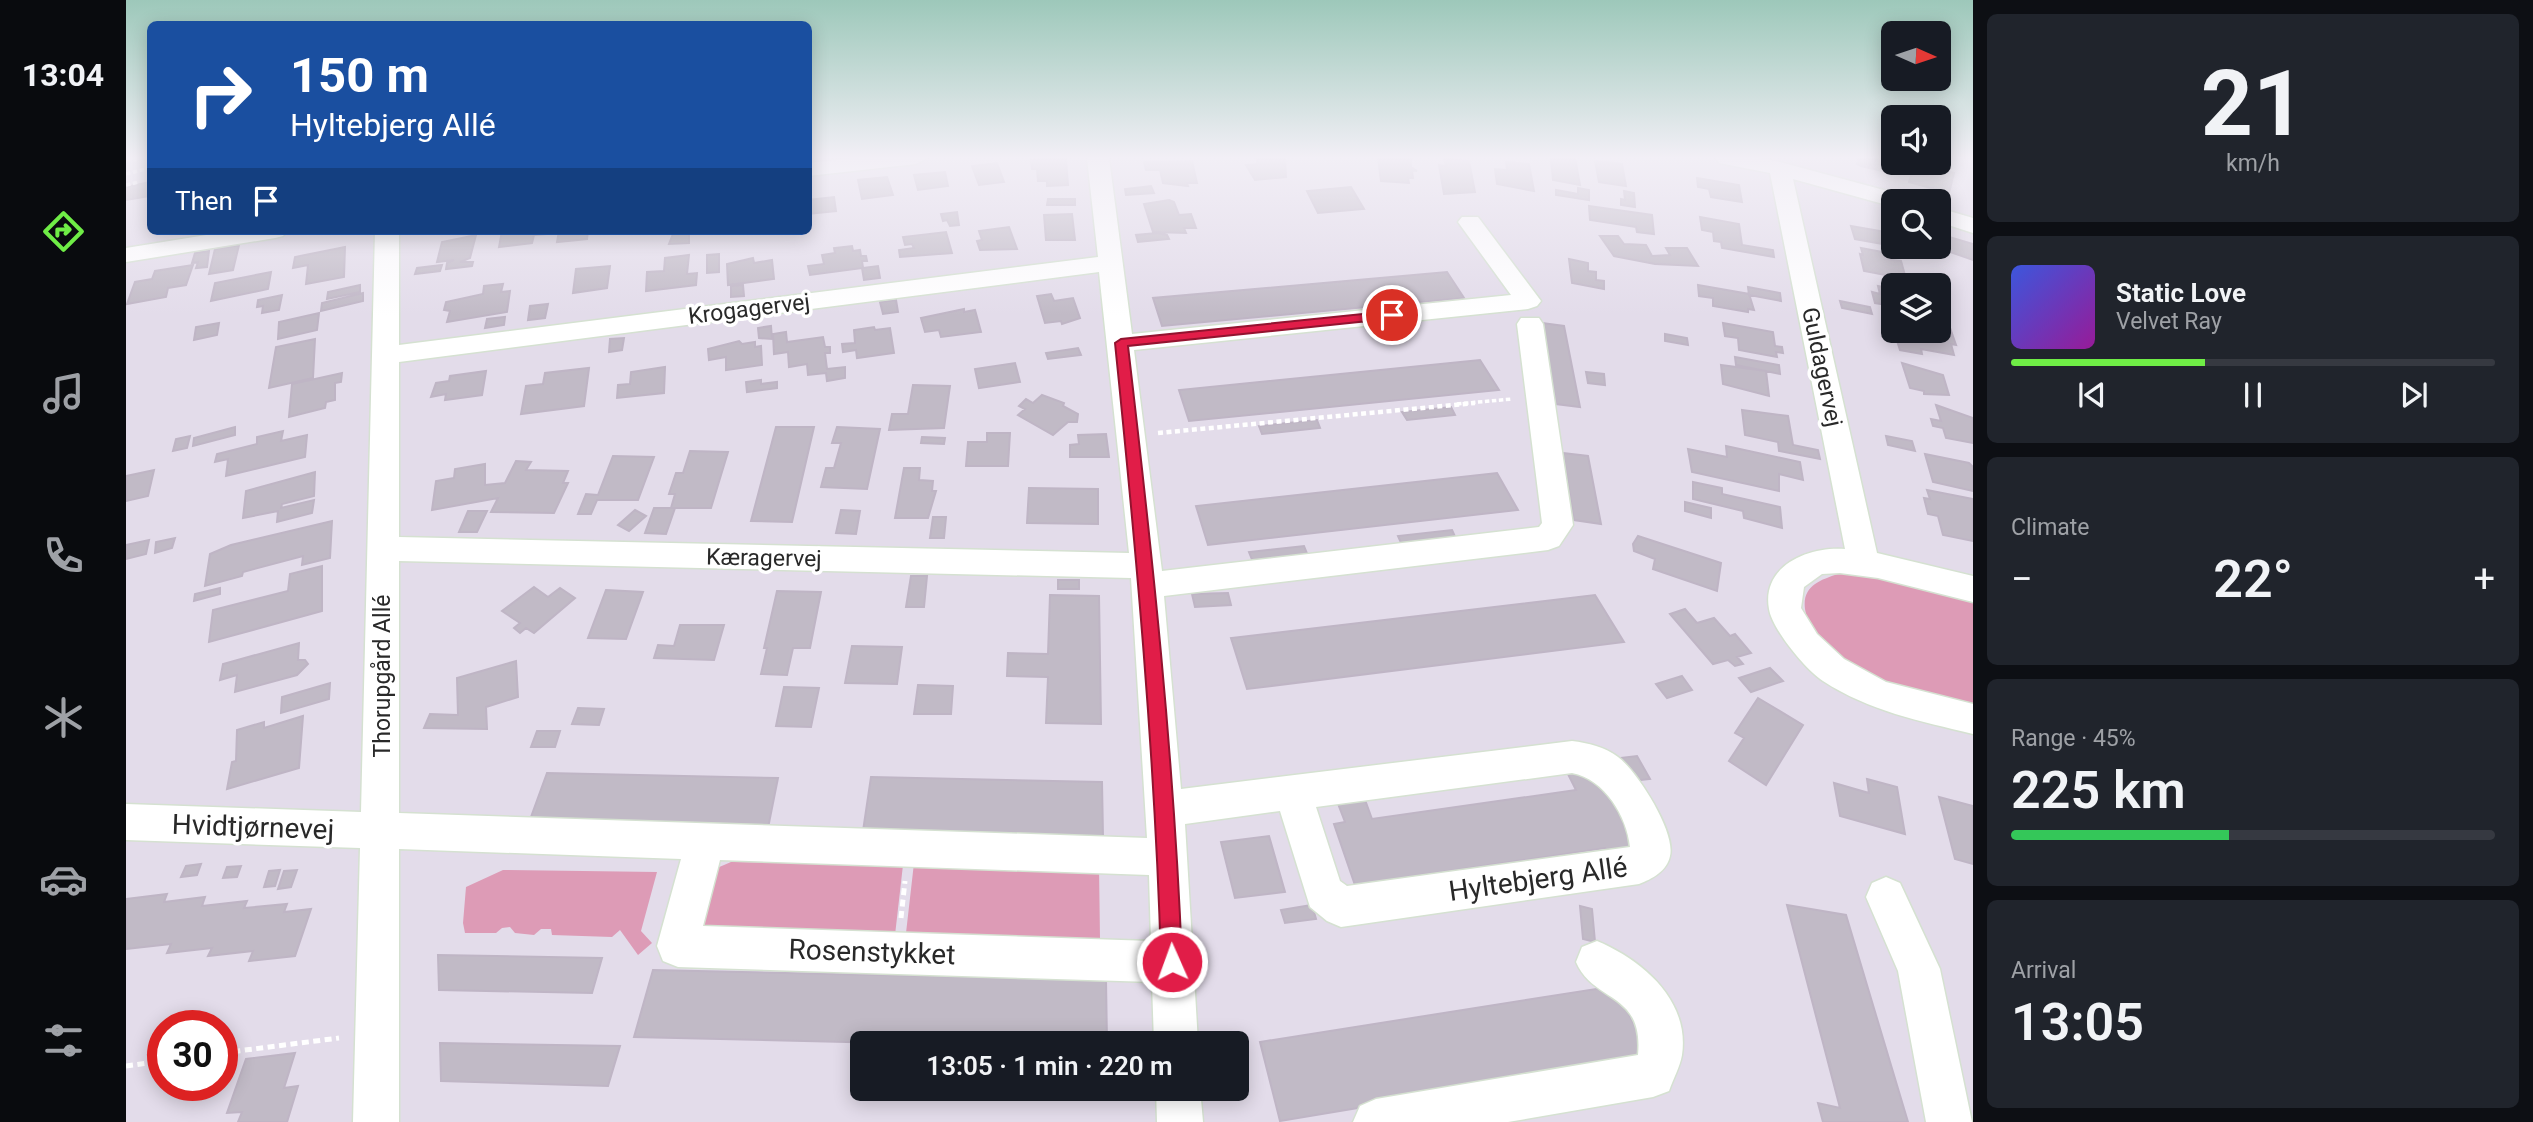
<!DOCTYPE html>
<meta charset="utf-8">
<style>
body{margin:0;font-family:Roboto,sans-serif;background:#20242c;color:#f1f3f6;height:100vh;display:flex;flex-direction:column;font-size:26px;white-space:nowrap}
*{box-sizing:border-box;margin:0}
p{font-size:23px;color:#9ea1a6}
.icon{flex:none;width:38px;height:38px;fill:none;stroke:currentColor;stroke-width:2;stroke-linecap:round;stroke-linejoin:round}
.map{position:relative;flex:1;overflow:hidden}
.sheet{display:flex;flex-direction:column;gap:14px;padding:14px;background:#0d0f14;width:560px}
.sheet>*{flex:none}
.guide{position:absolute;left:21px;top:21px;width:665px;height:214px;border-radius:10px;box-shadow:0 4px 18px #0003;background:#1a4fa0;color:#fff;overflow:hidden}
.needle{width:46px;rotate:93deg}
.tools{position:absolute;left:1755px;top:21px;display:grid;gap:14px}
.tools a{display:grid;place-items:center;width:70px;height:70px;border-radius:10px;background:#171b24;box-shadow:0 4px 18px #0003;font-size:35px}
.speed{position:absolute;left:21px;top:1010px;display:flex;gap:14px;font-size:35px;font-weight:700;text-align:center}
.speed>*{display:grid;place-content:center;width:91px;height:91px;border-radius:50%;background:#171b24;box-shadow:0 4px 18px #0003;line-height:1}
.speed .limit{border:10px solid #d22;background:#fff;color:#111}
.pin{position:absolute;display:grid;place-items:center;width:60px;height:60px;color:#fff;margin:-30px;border:4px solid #fff;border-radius:50%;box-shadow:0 2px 7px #0007}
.me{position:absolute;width:77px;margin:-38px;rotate:358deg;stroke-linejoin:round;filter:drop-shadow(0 0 5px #0008)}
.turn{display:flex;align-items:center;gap:24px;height:147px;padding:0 28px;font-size:32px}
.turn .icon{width:91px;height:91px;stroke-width:2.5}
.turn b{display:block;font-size:49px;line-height:60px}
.then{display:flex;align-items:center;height:66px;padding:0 28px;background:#0003;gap:14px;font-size:26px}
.big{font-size:52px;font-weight:600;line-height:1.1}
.sheet .widget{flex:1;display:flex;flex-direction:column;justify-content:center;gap:10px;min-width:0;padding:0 24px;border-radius:10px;background:#20242c}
.sheet .dial{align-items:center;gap:0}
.dial b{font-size:91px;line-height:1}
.song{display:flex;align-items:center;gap:21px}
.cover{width:84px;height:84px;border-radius:10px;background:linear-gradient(135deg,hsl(230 70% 55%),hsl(300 70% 35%))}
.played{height:7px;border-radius:4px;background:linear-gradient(90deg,#6fed46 40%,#363941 40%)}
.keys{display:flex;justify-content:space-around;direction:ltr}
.heat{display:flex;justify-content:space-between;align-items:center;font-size:38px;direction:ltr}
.charge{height:10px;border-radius:5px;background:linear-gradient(90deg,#34c759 45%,#363941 0)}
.trip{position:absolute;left:724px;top:1031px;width:399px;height:70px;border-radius:10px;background:#171b24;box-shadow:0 4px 18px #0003;font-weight:600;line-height:70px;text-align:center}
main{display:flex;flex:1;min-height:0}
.tab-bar{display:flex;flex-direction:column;width:126px;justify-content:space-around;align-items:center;background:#090b0e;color:#9ea1a6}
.tab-bar .icon{width:49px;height:49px}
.tab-bar .on{color:#6fed46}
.tab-bar b{font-size:32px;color:#f1f3f6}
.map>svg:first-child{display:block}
.green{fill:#dd9bb6}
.building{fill:#c1bac6;stroke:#bfb5c5;stroke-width:2}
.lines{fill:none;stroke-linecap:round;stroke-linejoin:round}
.street-casing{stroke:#d5e1d1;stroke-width:3}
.path-far2{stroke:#fff;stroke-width:3.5;stroke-dasharray:4.5 2.5;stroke-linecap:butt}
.path-far1{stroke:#fff;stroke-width:4.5;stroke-dasharray:5 3.5;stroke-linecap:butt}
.path{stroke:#fff;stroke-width:5;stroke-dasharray:7 4.5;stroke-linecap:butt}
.street{fill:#fff;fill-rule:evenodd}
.route{fill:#e11d48;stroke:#92132f;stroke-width:2}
.labels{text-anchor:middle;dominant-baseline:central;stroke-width:7;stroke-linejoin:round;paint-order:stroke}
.street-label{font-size:23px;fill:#292929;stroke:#fff}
.near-street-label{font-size:28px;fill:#292929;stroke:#fff}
</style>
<main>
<nav class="tab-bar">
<b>13:04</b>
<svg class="icon on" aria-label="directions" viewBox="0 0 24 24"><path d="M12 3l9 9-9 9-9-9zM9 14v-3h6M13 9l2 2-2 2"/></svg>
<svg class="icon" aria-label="music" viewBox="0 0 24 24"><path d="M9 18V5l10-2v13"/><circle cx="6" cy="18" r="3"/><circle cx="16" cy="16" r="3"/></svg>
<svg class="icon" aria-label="phone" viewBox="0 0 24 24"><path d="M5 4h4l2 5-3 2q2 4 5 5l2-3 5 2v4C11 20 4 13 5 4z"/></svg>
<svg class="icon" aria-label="climate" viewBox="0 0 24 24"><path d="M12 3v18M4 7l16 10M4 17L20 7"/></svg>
<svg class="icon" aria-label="car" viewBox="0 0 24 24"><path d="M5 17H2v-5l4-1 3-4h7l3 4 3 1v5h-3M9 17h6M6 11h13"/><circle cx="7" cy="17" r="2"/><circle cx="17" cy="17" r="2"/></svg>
<svg class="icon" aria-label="filters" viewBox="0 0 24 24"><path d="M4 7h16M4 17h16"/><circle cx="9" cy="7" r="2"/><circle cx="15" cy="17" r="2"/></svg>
</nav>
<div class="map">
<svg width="1847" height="1122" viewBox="0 0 1847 1122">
<rect width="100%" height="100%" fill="#e3dcea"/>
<!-- green -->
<path class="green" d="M1712 574H1734L1847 599V706C1795 693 1689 675 1679 609 1676 586 1694 580 1712 574Z
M605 862 777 865 769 935 587 930 578 925 573 916 591 868Z
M788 863 973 866 974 939 780 933Z
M377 870 531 872 515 931 526 943 512 955 494 930 486 937 426 935 425 929H415L408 935 389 933 384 927 376 928 370 933H339L337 923 340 887Z"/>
<!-- building -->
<path class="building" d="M1131 158H1159L1160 177 1129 180 1120 165 1131 164Z
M1252 158H1285V167L1291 171 1286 170 1287 178H1282L1283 183 1255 181Z
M1430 158H1449L1454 185 1427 180 1425 159Z
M1733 158H1765L1761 172 1735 166 1731 164Z
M940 159 942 185 921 186V181H912L911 169H906L905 160Z
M1318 159 1343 161 1349 192 1318 194 1313 165 1320 166Z
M1066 161 1071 183H1061L1062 186 1037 183 1034 170H1020L1018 162Z
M1469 161 1496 164 1500 186 1473 182Z
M1380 162 1403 164 1408 191 1371 184 1369 169 1381 170Z
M871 163 878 182 853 185 846 166Z
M1789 163 1828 173 1823 193 1783 182Z
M819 172 822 186 792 190 788 175Z
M761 177 767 195 736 199 732 180Z
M1571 178 1613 185 1616 202 1585 197 1583 189 1572 187Z
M24 182V196L0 200V187Z
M1025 186 1028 193 1000 195 999 189Z
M1225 187 1238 209 1192 213 1181 191Z
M1452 188 1463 190V200L1430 195V190L1452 194Z
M1498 191 1508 193 1509 207 1495 205V199L1499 200Z
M708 197 710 211 682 214V200Z
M922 199H949V205H921Z
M1043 200 1048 202 1053 215 1065 214 1070 228H1058L1060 233 1027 232 1018 204Z
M1463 206 1526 215 1528 234 1511 232 1510 227 1464 220Z
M831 212 833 225 824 226 821 220 817 221 815 214Z
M946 214 949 240H920L918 215Z
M1574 217 1613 224 1616 245 1647 250 1648 257 1596 248 1595 242 1588 241 1587 232 1576 230Z
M1725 226 1766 233 1768 246 1729 239Z
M883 227 891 249 854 250 851 241 856 240 853 231Z
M376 231H420V234L408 235 406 243 373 247Z
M433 231H462L461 239 431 242Z
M563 232V243L543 244 547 234Z
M820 232 826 253 774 257 773 250 788 248 786 244 779 245 777 237Z
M1031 233 1041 235 1043 239 1012 242 1010 235Z
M1813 234 1847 244V260L1810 247H1813Z
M350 235 344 258 334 262H347L346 266 320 269 321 263 328 260 311 262 316 242Z
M1474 236H1492L1498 244 1520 245 1526 256 1544 255 1540 248H1561L1572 266 1529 264 1488 256Z
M113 245 107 270 83 274 89 249Z
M726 246 727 251 734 250 735 256H740L741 261H736L737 268 752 266 754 278 738 280 736 268 684 275 682 266 698 264 696 255 709 253 708 248Z
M219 247 218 277 180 284 182 265 167 268 169 257Z
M1735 248 1757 252 1759 259 1775 261 1780 279 1738 271 1734 254 1737 255Z
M83 251 81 267 70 268 72 262 66 263 69 253Z
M593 254V272L581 273V255Z
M563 255 561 274 571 273 570 285 520 291 521 272 538 271 539 258Z
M627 258 628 263 646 260 648 279 602 285 601 264Z
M1443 259 1462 263V271L1470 272V280L1478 281V289L1446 283Z
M67 265 60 285 42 288 40 297 1 304 9 282 26 279 29 271Z
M316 265 314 271 289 274 291 268Z
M484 266 481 288 447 293 450 269Z
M145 272 142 289 85 301 89 283Z
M1321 272 1338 298 1036 326 1027 298Z
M377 284 375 292 384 291 381 312 321 322 324 311 318 310 320 302 357 294 358 286Z
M234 285V292L201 299 202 292Z
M617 285 618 296 605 297V286Z
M1572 285 1623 294 1628 310 1622 309V312L1587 306V298L1573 296Z
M1752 286 1768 289V306L1749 303 1746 292 1754 294Z
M1622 287 1654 293 1655 301 1623 295Z
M237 293V301L195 311 196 303Z
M925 294 928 301 947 298 954 318 936 324 935 321 919 323 911 296Z
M156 295 153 310 136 313 137 306 131 307 132 300Z
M770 300 772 312 757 314 754 302Z
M1714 301 1744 307 1746 314 1716 308Z
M422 304 419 318 402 320 404 306Z
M838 309V312L849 310 855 332 815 337 813 330 799 332 795 318Z
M193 313 191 330 152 339 153 322Z
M379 317 378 325 359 328 361 319Z
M93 323 91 335 68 340 70 327Z
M1416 323 1438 326 1454 407 1430 404Z
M1597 323 1647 332 1649 346 1656 347 1657 353 1650 352 1651 357 1613 350 1612 338 1599 336Z
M645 326 646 339 633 338 632 328Z
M1813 326 1824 328 1830 345 1825 344 1828 355 1795 349 1796 354 1774 350 1768 331H1813Z
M748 327 749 330 764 328 768 353 731 358 730 350 717 352 716 344 729 343 728 330Z
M660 332 661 342 697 337 699 347H704V353H699L701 369 719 367V378L701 381 700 373 682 375 681 364 663 367 662 352 648 354 647 334Z
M1539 334 1561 338 1562 345 1539 341Z
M498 338 496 350 483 352 484 339Z
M189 339 187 378 143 388 150 347Z
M613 341 616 344 629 342V347L635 346 636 365 600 370V357L583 360 582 349Z
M952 348 955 355 922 359 920 353Z
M1609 357 1653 365 1654 374 1610 365Z
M1354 360 1373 390 1063 421 1053 390Z
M889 363 894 382 853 388 849 369Z
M1776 363 1817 375 1823 395 1798 394V391L1784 388Z
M1595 365 1640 371 1643 396 1597 384Z
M539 367 538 393 491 398 492 385 504 384 505 372Z
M463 368 458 406 395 414 400 386 417 384 419 373Z
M360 371 356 395 319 400 320 394 305 397 310 383 323 381 324 376Z
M1460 372 1478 374 1479 385 1462 383Z
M216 373 215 382 209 383V400L200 402 199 408 163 417 166 384Z
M635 380V384L651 382V388L621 392 620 382Z
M787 385 824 386 818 428 763 430 766 414H782Z
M916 395 938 403 937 406 952 414 951 422H942L927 435 892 415 899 409 893 406 900 399 907 403Z
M1810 405 1847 418V443L1820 438 1817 428 1807 426 1805 419 1815 421Z
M1325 407 1329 415 1281 420 1276 412Z
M1616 410 1662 416 1667 445 1692 450 1694 459 1653 451 1652 442 1619 435Z
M1191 420 1194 428 1136 434 1133 426Z
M109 427V435L67 446 68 438Z
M650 427H688L666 522 625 521Z
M711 427 754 429 741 489 695 487 700 468H708L715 443H706Z
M157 431 155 441 181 435 179 457 100 476 102 459 89 462 91 454 131 444V437Z
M861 433H884L882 466H840L842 442H861Z
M980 434 983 457H944V445L953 444 952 435Z
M64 436 61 448 47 451 50 439Z
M1760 436 1786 441 1789 451 1762 445Z
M796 437 819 438 818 444 795 443Z
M1600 446 1674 462 1677 480 1653 474V491L1566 472 1562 449 1601 457Z
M564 451 602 452 585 508H545L549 494H543L550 473H557Z
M1437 453 1462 456 1475 524 1448 520Z
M1799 454 1843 463 1847 467V491L1807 482Z
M487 456 528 457 512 500H471L465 514H452L460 494 472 495Z
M390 461 405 462 400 470 442 471 437 483H442L428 513 365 512 372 498 306 510 310 481 328 478 329 469 359 464V485L379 483Z
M778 468H794L793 480 807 481 806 491H810L802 518H769Z
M28 470 22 496 0 501V476Z
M189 472 188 496 156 504 155 508 188 500 186 513 151 522 152 511 117 518 120 491Z
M1371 473 1392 510 1082 545 1070 506Z
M1567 482 1596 488V494L1654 507 1656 528 1618 518 1617 511 1567 499Z
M903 488 972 489V524L901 523Z
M1801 490 1847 499V541L1817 535 1812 516 1802 514 1798 498 1804 499Z
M1559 502 1585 508V518L1559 511Z
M528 508H549L540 534 519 533Z
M509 510 520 516 503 531 492 525Z
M715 510 734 511 730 534 710 533Z
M342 511H361L351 532H333Z
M807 517H820L818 538H804Z
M206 521 204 558 176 565 177 556 117 572 116 576 79 586 84 554 105 545Z
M1326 530 1330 539 1276 545 1272 536Z
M1512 536 1595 563 1591 591 1527 569 1529 559 1508 551 1507 544Z
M49 538 46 548 29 553 30 542Z
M23 540 20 554 0 559V545Z
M1178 546 1182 556 1127 562 1123 552Z
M196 566V611L83 642 87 610 162 591 164 574Z
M785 576H801L798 607H780Z
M932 580H953V589H932Z
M408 587 422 597 434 588 449 598 408 633 400 628 394 633 388 628 394 623 376 611Z
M94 588V594L68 601 69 594Z
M480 590 517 592 500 639 462 638Z
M651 591 695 592 684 648H667L661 675 635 674 641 648H638Z
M1102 593 1105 605 1069 607 1066 594Z
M924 595 973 596 975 724 920 723 922 677 881 676 882 653 922 654Z
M1469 595 1498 642 1121 689 1105 638Z
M1559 609 1571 623 1588 618 1604 636 1609 634 1625 653 1611 657 1617 664 1609 666 1602 660 1587 664 1544 614Z
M554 625H598L588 660 528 658 532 645 548 646Z
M173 643 172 660H179L182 664 171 675 109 692 111 675 94 680 97 664Z
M726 646 776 647 771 684 719 683Z
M390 661 392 697 360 707 361 729 298 728 304 714 332 715 331 678Z
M1644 668 1657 681 1625 692 1613 678Z
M1556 676 1566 690 1541 698 1530 684Z
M204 683 203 699 155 713 156 697Z
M792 685 827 686 825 714H788Z
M658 687 693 688 685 727 650 726Z
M1632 698 1677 725 1640 785 1603 761 1618 738 1609 733Z
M452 708 478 709 473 725 446 724Z
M177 716 173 768 101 789 106 762 110 761 111 730 138 722V728Z
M411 731H434L429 747H405Z
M1511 756 1524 779 1506 781 1494 758Z
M1468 767 1516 843 1483 856 1479 848 1268 879 1271 888 1243 892 1240 883 1229 885 1208 824 1219 822 1211 801 1238 797 1246 819 1450 790 1440 770Z
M421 773 652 778 641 833 401 828Z
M745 777 976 782 977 837 737 831Z
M1741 779 1771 787 1779 834 1714 816 1708 783 1743 793Z
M1813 797 1847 806V864L1829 859Z
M1143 836 1159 892 1109 898 1095 842Z
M75 864 71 875 55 877 60 866Z
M115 866 111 877 97 878 101 867Z
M154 870 149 886 138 887 143 871Z
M171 870 165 887 152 889 158 871Z
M41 894 38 902 79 897 76 906 121 901 118 908 161 904 158 912 185 909 169 956 123 961 127 951 82 956 86 948 41 953 45 944 0 949V899Z
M1186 905 1190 919 1159 923 1155 910Z
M1661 905 1720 915 1782 1122H1697L1692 1103 1714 1108Z
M1454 906 1466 909 1469 942 1457 939Z
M312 955 476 958 466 993 313 990Z
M527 970 980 980 981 1043H763L508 1037Z
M1489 986 1525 1059 1154 1121 1134 1042Z
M37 1031V1052L22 1054 31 1032Z
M314 1043 494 1046 482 1086 315 1081Z
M169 1053 158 1088 172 1086 161 1122H112L116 1112 101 1113 120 1059Z"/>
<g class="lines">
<defs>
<path id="street" d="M730 158H801L790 164 682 176V163Z
M961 158H983L1006 334 1385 295 1332 222 1336 217H1352L1415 301 1411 306 1402 309 1008 350 1036 571 1413 527 1416 523 1391 324 1395 318H1413L1417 324 1447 525 1433 546 1422 550 1038 596 1055 789 1446 741C1462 743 1479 747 1492 757 1511 771 1550 832 1544 856 1541 871 1526 879 1513 884L1215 927 1201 921 1184 907 1154 811 1059 824 1072 1043H1028L1026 982 552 967 537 961 531 946 555 859 273 849V1122H227L234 848 0 840V804L235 812 249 231H273V345L972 257ZM973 272 1003 553 273 537V362ZM273 561 1005 578 1021 838 273 813ZM1446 773C1479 779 1501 817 1504 847L1221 886 1214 881 1190 807ZM594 860 1023 875 1025 941 577 926Z
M1590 158H1633L1654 162 1780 196 1783 201H1768V207L1667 179 1751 553 1847 576V602L1752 578 1714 573 1696 574 1678 587 1675 608 1691 634 1718 659 1760 682 1847 704V734C1794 721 1743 711 1697 681 1680 670 1646 629 1643 609 1635 565 1684 546 1719 549L1644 173 1593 163Z
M1813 208 1847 218V233L1813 222Z
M105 231H161L157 236 149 238 0 262V248Z
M1760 877 1774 883 1814 969 1846 1122H1800L1772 971 1740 897 1746 883Z
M1471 941C1516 960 1564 1000 1556 1055 1554 1067 1547 1079 1543 1091L1527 1097 1382 1122H1227L1234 1106 1250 1099 1512 1055C1518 991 1467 1003 1450 962L1456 947Z
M1030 1088H1074L1077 1122H1031Z"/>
</defs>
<!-- street casing -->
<use href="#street" class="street-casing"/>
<!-- path-far2 -->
<path class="path-far2" d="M0 161 17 158
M0 174 24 168
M0 185 13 182
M1331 404 1386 399"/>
<!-- path-far1 -->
<path class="path-far1" d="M1032 433 1349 403"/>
<!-- path -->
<path class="path" d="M775 918 779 881
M96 1053 213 1038
M0 1066 37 1061"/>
<!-- street -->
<use href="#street" class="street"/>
</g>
<!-- sky -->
<linearGradient id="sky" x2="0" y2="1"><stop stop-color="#9dc8ba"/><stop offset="0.5" stop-color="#f2eff6"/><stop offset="1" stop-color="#f2eff6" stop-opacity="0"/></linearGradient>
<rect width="1847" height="315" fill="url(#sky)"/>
<!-- route -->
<path class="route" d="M1266 311 1273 315 1271 318 1002 346C1026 551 1048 756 1056 962L1053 969 1046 972 1038 969 1035 962C1029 755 1010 549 989 343L995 339Z"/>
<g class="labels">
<!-- street labels -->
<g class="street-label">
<text transform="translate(623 309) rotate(-7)">Krogagervej</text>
<text transform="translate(1696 367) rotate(78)">Guldagervej</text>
<text transform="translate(638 558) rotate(1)">Kæragervej</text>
<text transform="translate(256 676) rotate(-90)">Thorupgård Allé</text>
</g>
<!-- near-street labels -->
<g class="near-street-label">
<text transform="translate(127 827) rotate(2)">Hvidtjørnevej</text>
<text transform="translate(1412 879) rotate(-8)">Hyltebjerg Allé</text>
<text transform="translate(746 952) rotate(2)">Rosenstykket</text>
</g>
</g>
</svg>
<div class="tools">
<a><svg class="needle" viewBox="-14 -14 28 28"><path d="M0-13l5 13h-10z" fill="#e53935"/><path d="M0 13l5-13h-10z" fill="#9ea1a6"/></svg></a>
<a><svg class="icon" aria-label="sound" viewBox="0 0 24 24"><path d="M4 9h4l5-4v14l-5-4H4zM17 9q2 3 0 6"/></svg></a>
<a><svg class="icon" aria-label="search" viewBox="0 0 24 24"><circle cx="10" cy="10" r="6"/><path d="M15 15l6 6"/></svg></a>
<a><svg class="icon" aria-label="layers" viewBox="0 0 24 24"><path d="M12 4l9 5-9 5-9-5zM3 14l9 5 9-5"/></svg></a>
</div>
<div class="speed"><div class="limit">30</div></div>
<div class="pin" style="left:1266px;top:315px;background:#d93025"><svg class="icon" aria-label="arrive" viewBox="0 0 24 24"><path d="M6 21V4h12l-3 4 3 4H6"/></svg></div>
<svg class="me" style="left:1046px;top:962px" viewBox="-20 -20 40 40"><circle r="17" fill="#e11d48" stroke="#fff" stroke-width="3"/><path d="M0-11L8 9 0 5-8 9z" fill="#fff"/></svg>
<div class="trip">13:05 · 1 min · 220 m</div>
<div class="guide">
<div class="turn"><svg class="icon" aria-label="right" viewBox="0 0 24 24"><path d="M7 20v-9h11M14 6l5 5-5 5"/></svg><div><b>150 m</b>Hyltebjerg Allé</div></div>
<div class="then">Then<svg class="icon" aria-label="arrive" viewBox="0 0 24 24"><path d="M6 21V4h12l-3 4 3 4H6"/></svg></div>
</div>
</div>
<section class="sheet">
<div class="widget dial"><b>21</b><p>km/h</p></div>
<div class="widget">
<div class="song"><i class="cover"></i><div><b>Static Love</b><p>Velvet Ray</p></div></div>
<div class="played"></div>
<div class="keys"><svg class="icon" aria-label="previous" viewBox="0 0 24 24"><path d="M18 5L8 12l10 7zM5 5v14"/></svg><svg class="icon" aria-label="pause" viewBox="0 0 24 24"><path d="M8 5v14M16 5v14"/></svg><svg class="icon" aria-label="next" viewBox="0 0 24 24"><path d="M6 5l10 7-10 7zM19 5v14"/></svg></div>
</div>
<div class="widget"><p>Climate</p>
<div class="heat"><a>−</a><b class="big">22°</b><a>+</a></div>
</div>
<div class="widget"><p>Range · 45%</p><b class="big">225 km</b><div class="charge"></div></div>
<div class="widget"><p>Arrival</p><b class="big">13:05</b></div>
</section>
</main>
